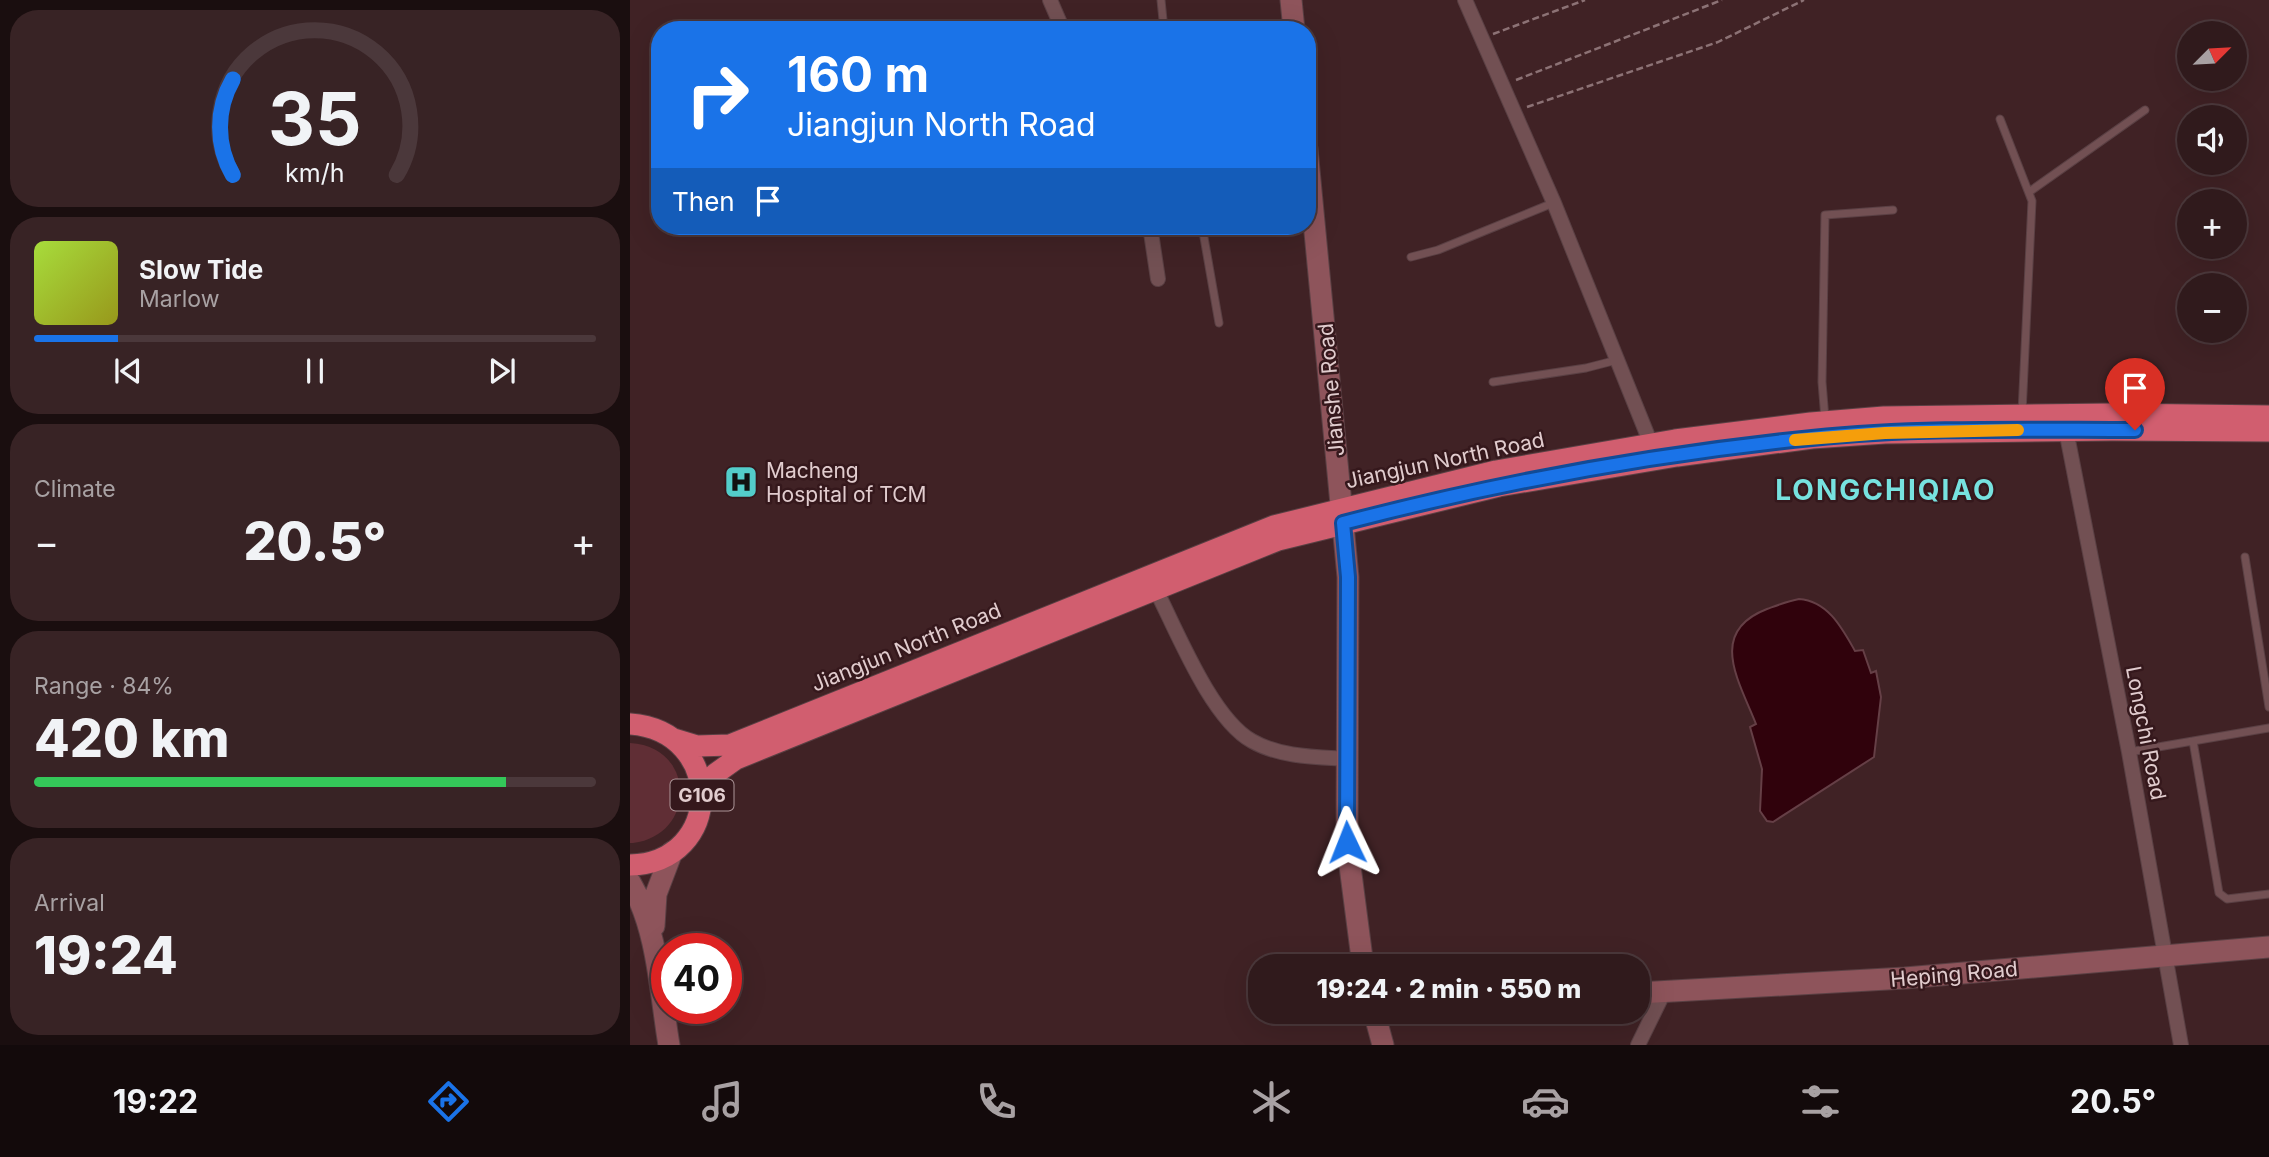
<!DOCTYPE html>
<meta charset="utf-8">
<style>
body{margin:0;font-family:Inter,sans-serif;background:#382325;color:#f1f3f6;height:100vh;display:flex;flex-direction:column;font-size:26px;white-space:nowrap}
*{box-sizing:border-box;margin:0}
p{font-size:23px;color:#a8a1a3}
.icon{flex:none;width:38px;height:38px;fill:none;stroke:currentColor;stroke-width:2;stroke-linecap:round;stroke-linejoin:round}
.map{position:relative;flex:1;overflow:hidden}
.sheet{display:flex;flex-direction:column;gap:10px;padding:10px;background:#1a0e0f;width:630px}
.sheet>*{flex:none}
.hud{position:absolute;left:21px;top:21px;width:665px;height:214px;border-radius:28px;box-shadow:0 7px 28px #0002,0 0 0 2px #4b383b;background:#1a73e8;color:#fff;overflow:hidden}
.needle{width:46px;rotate:66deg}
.buttons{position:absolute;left:1547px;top:21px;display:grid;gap:14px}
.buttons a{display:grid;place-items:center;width:70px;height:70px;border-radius:50%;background:#301a1c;box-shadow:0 7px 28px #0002,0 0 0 2px #4b383b;font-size:35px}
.speed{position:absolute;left:21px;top:933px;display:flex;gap:14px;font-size:35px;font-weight:700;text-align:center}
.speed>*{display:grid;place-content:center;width:91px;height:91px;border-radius:50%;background:#301a1c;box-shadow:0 7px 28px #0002,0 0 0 2px #4b383b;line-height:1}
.speed .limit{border:10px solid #d22;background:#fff;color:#111}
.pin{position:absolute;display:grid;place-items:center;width:60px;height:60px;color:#fff;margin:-72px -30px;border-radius:50% 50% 50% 0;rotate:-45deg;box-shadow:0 0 7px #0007}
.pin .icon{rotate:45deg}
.me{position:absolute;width:77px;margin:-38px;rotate:358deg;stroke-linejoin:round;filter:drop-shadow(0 0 5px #0008)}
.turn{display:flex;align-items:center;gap:24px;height:147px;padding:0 21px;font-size:32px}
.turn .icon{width:91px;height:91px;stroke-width:2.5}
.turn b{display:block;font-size:49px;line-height:60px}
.then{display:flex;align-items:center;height:66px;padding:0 21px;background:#0003;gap:14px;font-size:26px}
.big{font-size:52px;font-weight:800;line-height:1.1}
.sheet .card{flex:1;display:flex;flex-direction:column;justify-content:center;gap:10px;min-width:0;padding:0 24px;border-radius:28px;background:#382325}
.sheet .dial{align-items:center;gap:0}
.dial svg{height:182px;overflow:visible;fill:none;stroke:#4b383b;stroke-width:7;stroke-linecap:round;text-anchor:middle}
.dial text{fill:#f1f3f6;stroke:none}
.song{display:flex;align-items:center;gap:21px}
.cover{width:84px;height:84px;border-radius:10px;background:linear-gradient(135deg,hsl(80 70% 55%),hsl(60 70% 35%))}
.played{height:7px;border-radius:4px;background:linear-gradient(90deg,#1a73e8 15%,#4b383b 15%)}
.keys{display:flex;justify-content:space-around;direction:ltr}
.heat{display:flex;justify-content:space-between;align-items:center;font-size:38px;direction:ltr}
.charge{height:10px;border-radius:5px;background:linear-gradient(90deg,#34c759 84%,#4b383b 0)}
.trip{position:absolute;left:618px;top:954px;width:402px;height:70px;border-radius:28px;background:#301a1c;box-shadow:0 7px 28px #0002,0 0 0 2px #4b383b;font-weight:800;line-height:70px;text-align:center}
.dock{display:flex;height:112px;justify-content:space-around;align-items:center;background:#130a0b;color:#a8a1a3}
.dock .icon{width:49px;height:49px}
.dock .on{color:#1a73e8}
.dock b{font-size:32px;color:#f1f3f6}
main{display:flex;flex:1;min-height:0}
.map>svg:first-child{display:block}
.green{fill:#602e35}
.water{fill:#30020c;stroke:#653f46;stroke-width:2}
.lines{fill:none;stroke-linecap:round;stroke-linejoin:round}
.lane-casing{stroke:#5a4044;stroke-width:9}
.street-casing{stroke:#5a4044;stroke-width:16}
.secondary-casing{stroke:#5a4044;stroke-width:23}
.highway-casing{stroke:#5a4044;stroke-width:23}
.path{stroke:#8c7275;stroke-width:2.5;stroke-dasharray:7 3.5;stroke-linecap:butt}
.lane{stroke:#725053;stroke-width:7}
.street{stroke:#725053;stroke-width:14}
.secondary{stroke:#8e545b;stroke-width:21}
.highway{stroke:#d15e6f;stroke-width:21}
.route-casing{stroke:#114b97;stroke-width:18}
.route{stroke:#1a73e8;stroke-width:12}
.slow{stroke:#f59e0b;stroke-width:12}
.labels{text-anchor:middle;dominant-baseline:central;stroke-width:5;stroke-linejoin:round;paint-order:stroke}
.shield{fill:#35181c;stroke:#ad9699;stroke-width:2}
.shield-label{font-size:19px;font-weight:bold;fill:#e1ccce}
.street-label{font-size:21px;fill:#e1ccce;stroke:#35181c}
.poi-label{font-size:21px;fill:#e1ccce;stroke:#35181c;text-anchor:start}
.district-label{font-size:28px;font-weight:bold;letter-spacing:2px;fill:#77e2df;stroke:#35181c}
</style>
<main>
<section class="sheet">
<div class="card dial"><svg viewBox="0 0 100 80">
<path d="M14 69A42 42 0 1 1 86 69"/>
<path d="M14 69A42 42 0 0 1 14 27" stroke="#1a73e8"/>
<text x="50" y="56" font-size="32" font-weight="700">35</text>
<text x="50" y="72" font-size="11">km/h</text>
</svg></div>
<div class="card">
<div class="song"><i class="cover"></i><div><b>Slow Tide</b><p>Marlow</p></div></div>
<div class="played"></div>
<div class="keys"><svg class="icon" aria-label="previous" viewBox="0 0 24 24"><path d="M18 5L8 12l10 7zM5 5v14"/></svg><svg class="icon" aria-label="pause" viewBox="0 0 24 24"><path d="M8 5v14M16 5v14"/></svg><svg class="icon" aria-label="next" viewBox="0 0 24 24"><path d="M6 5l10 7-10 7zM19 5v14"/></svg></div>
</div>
<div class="card"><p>Climate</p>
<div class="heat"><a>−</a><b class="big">20.5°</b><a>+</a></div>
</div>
<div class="card"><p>Range · 84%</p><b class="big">420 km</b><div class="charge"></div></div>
<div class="card"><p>Arrival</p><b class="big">19:24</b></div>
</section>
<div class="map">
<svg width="1639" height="1045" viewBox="0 0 1639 1045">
<rect width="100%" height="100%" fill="#402225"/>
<!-- green -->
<path class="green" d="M0 743C65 746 68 834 3 843H0Z"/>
<!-- water -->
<path class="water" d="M1169 599C1198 601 1212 628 1225 651L1233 650 1241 673 1246 671 1251 697 1244 757 1143 822 1137 821 1130 811 1132 769 1120 727 1126 724C1109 681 1077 632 1137 609 1148 605 1158 601 1169 599Z"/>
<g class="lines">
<defs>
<path id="lane" d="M531 0 534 30
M1370 119 1402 201 1392 413
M1399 192 1515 110
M572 226 589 323
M781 257 808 250 923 203
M863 382 956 368 987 360
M1195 419 1192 382 1195 215 1263 210
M1615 557 1639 707
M1563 741 1589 893 1597 899 1639 894
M1499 752 1639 728"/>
<path id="street" d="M420 0 433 30
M835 0 924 203 1021 444
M520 226 528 279
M1436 430 1499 752 1551 1045
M525 588C547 631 581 718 622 741 650 757 685 757 717 759
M1008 1045 1034 992"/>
<path id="secondary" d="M661 0 664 30
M677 149 718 577 717 843 733 966
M0 882C28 929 30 992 39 1045
M24 926 26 894 42 852
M1008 993 1275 978 1639 947
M744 1012 753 1045"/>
<path id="highway" d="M0 724C96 731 94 863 0 865
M44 739 67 746 100 745 644 526 866 471 1045 440 1181 423 1254 417 1482 414 1639 416
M71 802 85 774 106 759 648 540 869 486 1047 456 1182 438 1255 433 1482 430 1639 431"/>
</defs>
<!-- lane casing -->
<use href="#lane" class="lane-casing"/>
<!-- street casing -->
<use href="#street" class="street-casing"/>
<!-- secondary casing -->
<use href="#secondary" class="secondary-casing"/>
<!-- highway casing -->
<use href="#highway" class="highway-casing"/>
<!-- path -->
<path class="path" d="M863 34 955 0
M886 80 1092 0
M897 107 1088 42 1174 0"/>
<!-- lane -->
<use href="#lane" class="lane"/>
<!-- street -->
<use href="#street" class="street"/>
<!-- secondary -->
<use href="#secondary" class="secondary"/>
<!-- highway -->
<use href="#highway" class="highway"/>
</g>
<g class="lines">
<defs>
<path id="route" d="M717 842 718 577 713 523C866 483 1024 454 1182 438 1289 427 1398 430 1505 430"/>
</defs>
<!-- route casing -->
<use href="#route" class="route-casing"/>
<!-- route -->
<use href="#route" class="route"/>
<!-- slow -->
<path class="slow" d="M1165 440 1255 433 1388 430"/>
</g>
<!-- icons -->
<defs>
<symbol id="hospital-square" viewBox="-11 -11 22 22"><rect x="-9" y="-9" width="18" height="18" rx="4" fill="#53cdca" stroke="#35181c"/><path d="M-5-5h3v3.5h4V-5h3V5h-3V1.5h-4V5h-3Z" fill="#111"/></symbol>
</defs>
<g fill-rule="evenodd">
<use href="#hospital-square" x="92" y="463" width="38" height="38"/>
</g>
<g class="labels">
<!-- shield labels -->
<rect class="shield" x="40.5" y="779.5" width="63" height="31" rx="5"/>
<g class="shield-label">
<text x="72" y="795">G106</text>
</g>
<!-- street labels -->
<g class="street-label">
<text transform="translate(701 390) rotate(-95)">Jianshe Road</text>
<text transform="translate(815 460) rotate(-12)">Jiangjun North Road</text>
<text transform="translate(276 647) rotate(-22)">Jiangjun North Road</text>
<text transform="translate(1516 733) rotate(79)">Longchi Road</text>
<text transform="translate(1324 974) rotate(-5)">Heping Road</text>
</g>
<!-- poi labels -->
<g class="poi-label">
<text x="136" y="470">Macheng<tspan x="136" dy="24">Hospital of TCM</tspan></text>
</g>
<!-- district labels -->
<g class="district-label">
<text x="1256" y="490">LONGCHIQIAO</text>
</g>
</g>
</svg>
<div class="buttons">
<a><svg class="needle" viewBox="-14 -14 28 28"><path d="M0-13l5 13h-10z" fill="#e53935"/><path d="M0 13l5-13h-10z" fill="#a8a1a3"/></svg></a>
<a><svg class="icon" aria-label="sound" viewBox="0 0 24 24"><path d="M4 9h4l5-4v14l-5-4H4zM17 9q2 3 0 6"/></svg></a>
<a>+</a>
<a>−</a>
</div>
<div class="speed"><div class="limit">40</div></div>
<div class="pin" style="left:1505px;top:430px;background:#d93025"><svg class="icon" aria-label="arrive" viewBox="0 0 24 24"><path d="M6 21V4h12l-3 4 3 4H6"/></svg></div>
<svg class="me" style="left:717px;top:842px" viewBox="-20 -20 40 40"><path d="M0-17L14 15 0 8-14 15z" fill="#1a73e8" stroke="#fff" stroke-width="4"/></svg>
<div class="trip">19:24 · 2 min · 550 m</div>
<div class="hud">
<div class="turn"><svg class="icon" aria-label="right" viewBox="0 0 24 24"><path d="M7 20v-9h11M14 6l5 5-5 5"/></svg><div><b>160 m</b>Jiangjun North Road</div></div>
<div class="then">Then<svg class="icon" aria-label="arrive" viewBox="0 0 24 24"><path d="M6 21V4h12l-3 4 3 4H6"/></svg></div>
</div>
</div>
</main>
<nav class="dock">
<b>19:22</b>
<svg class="icon on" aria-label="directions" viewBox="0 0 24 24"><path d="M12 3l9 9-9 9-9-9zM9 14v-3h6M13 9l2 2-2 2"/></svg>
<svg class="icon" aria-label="music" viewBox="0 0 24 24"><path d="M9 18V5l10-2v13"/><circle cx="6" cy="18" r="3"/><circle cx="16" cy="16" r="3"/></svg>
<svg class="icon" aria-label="phone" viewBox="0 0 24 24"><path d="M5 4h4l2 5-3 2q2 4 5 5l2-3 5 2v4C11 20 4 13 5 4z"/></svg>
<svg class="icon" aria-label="climate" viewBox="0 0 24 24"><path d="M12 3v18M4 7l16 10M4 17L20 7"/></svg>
<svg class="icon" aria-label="car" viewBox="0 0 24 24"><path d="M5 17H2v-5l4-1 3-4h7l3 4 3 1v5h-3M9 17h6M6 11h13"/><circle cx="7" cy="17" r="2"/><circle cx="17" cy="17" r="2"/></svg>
<svg class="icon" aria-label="filters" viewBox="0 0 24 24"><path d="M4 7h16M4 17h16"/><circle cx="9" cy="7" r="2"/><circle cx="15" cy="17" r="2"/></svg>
<b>20.5°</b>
</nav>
